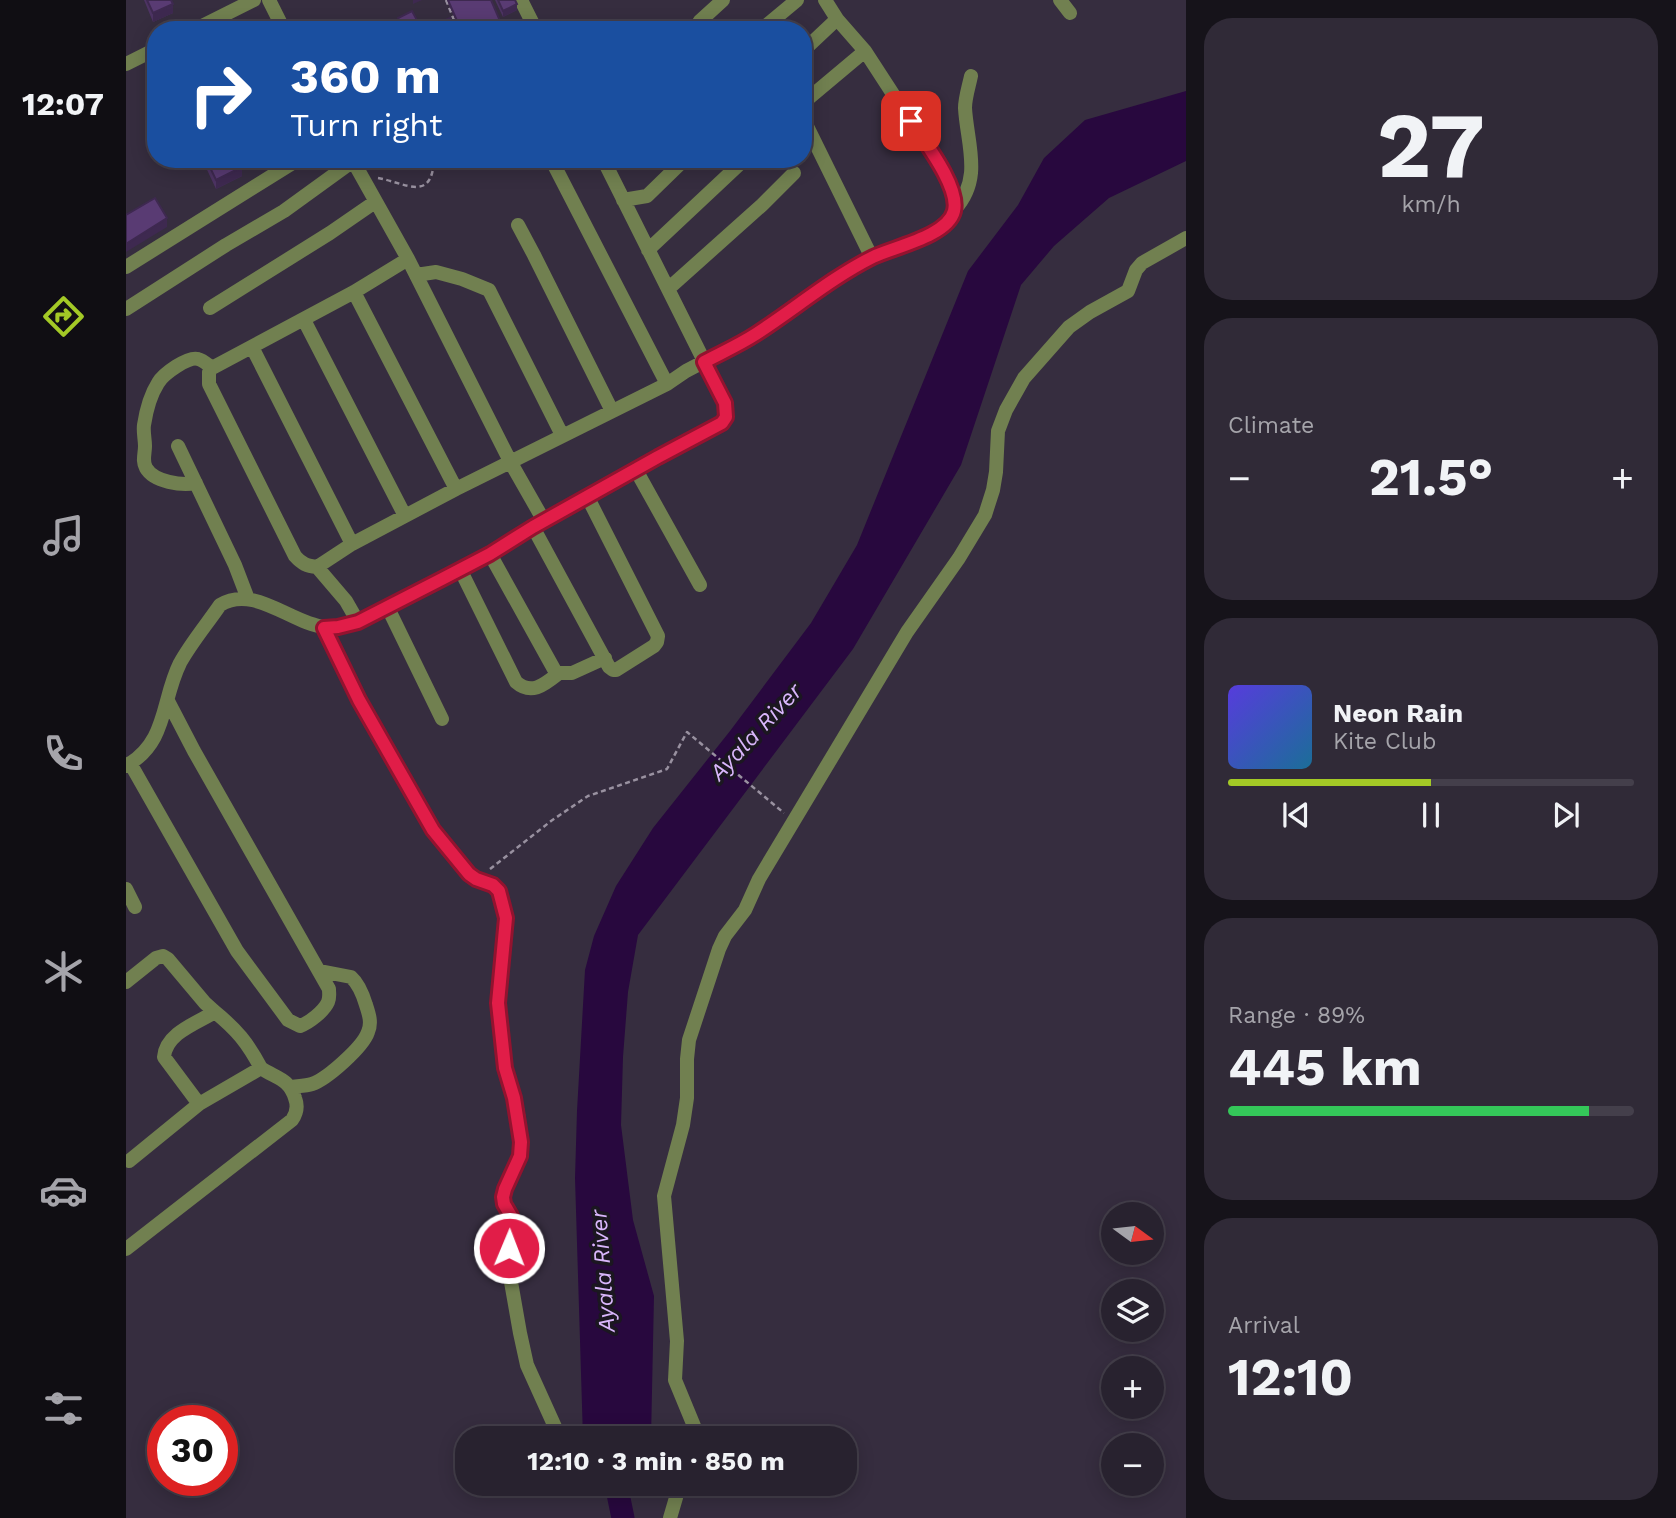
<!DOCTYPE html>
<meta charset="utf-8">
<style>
body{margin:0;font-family:"Work Sans",sans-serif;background:#302a37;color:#f1f3f6;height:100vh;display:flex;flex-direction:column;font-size:26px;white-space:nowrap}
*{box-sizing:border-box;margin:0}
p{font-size:23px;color:#a5a4aa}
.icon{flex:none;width:38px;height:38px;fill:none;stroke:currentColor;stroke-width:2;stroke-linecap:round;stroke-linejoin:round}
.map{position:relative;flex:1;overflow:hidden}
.drawer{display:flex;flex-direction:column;gap:18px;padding:18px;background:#16131a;width:490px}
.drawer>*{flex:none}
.guide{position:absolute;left:21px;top:21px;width:665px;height:147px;border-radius:28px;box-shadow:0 4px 18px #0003,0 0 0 2px #443f4b;background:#1a4fa0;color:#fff;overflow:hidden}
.needle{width:46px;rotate:105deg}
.buttons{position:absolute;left:975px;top:1202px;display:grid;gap:14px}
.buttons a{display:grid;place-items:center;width:63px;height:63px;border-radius:50%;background:#28222f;box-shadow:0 4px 18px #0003,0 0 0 2px #443f4b;font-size:35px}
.speed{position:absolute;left:21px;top:1405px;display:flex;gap:14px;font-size:35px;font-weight:700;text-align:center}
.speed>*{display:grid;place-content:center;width:91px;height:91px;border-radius:50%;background:#28222f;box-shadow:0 4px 18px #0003,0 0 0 2px #443f4b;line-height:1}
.speed .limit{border:10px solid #d22;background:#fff;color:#111}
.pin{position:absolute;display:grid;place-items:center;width:60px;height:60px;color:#fff;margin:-30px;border-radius:14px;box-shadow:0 4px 10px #0006}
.me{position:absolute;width:77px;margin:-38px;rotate:1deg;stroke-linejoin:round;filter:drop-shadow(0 0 5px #0008)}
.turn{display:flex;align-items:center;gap:24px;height:147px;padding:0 28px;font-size:32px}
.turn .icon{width:91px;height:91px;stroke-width:2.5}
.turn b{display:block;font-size:49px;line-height:60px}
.big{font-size:52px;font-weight:700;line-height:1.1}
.drawer .widget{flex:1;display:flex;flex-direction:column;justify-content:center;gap:10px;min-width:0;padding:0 24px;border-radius:28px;background:#302a37}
.drawer .dial{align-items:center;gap:0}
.dial b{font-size:91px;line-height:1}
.song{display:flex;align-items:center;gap:21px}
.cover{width:84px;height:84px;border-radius:10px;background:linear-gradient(135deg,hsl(250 70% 55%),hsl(200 70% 35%))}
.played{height:7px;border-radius:4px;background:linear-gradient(90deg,#a3c926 50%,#443f4b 50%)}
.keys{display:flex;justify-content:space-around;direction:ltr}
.heat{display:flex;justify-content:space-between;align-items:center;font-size:38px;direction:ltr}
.charge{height:10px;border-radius:5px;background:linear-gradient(90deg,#34c759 89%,#443f4b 0)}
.trip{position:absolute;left:329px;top:1426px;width:402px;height:70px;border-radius:28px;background:#28222f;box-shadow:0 4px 18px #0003,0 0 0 2px #443f4b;font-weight:700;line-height:70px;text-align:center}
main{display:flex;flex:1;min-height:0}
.tab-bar{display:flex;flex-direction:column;width:126px;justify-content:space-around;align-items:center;background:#100e13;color:#a5a4aa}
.tab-bar .icon{width:49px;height:49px}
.tab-bar .on{color:#a3c926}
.tab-bar b{font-size:32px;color:#f1f3f6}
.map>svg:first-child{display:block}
.water{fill:#28083e}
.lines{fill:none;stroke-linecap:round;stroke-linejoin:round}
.river{stroke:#28083e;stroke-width:23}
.path{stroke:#9991a0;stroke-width:2.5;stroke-dasharray:5 3.5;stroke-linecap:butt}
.minor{stroke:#718050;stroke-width:14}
.wall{fill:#4d3363}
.shaded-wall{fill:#3e2950}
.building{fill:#593b73;stroke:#3e2950;stroke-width:2}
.route-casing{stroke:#92132f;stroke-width:18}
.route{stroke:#e11d48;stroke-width:12}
.labels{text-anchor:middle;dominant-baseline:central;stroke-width:7;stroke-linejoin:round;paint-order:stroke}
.water-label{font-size:23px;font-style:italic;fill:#d9b6fb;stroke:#1b1720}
</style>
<main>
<nav class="tab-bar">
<b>12:07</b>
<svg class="icon on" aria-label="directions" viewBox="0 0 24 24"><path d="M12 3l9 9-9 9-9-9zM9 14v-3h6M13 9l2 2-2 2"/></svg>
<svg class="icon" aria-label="music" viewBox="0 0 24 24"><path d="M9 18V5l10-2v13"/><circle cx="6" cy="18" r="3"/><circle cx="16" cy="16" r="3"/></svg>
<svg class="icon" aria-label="phone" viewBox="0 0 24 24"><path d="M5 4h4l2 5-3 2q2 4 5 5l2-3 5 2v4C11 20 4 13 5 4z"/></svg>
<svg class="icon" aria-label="climate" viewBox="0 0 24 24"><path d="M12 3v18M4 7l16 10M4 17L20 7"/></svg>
<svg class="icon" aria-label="car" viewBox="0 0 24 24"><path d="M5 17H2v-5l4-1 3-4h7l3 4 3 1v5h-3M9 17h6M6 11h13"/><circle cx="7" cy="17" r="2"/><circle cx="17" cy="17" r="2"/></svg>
<svg class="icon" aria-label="filters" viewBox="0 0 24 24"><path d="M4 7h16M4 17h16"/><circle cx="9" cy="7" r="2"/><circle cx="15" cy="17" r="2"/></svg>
</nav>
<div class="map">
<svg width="1060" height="1518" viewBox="0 0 1060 1518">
<rect width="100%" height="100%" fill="#362d3f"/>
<!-- water -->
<path class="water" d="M1060 91V161L983 198 928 246 895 285 835 465 727 649 512 935 502 992 497 1057 495 1125 507 1220 528 1296 525 1438H457L449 1178 451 1111 459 970 468 936 490 886 527 828 604 731 685 623 731 545 842 271 892 205 918 158 959 120Z"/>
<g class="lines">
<!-- river -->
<path class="river" d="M490 1484 497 1518"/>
<!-- path -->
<path class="path" d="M320 0 332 30
M252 178C280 183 306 203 308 159
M364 869 425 821 462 796 541 769 561 732 658 813"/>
<!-- minor -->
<path class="minor" d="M143 0 158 30
M395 0 410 30
M934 0 944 13
M68 30 128 0
M568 30 574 21 597 0
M635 30 671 0
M677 51 711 19
M0 64 30 49
M677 103 739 51
M677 118 746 258
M226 159 282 259 385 463 418 521
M425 159 541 384
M497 200 521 196 559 159
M829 209C857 178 841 144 839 108 839 98 843 86 845 76
M392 225 408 255 486 411
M522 250 619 159
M0 267 173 159
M290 275 310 272 336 279 363 290 436 435
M542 289 636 205 668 173
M228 292 330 489
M84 308 204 233 249 202
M0 309 100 245 158 211 227 161
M178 320 279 516
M126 347 226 544
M52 446 109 565 122 599
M510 470 574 585
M70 483C56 486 28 482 20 468 16 461 19 454 19 446 19 439 17 432 18 425 20 412 25 394 32 383 37 374 62 356 72 359 77 360 82 365 86 368
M407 527 483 667 487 670H490L528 646 531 642 532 636 461 496
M364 554 429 671 433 673H446L479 658
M191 567C181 566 176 564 169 556L83 384V372L86 368 228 292 282 259
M334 569 390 682C406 696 419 684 433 673
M261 606 316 719
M232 622 220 601 191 567 226 544 330 489 541 384 560 371 627 336 713 277 746 258 807 233 819 225 825 219 829 209 828 195 815 168 739 51 711 19 699 0
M198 627 233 700 307 830 343 874C353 881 369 881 373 894 387 930 371 968 372 1005 373 1025 375 1050 380 1069 382 1078 385 1086 388 1095 392 1109 394 1127 395 1142 396 1166 377 1180 377 1197 377 1206 385 1213 386 1222L382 1265 394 1333 401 1365 434 1438
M4 763 111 951 162 1020 174 1026C183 1023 198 1011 202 1002 204 997 203 994 203 989L68 751 42 701
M0 766C42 742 35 701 54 663 65 643 81 624 94 605 128 584 166 624 199 627 211 629 222 625 232 622L364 554 461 496 596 423 600 417 599 403 477 159
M0 889 9 907
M0 982 30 958 37 956 42 959 79 1003 89 1012
M164 1087C172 1086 180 1086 186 1084 201 1079 237 1047 242 1032 246 1023 243 1014 240 1005 237 995 233 984 225 977L194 971
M73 1104 38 1057C40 1033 71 1023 89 1012 111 1030 121 1042 135 1068
M0 1249 166 1120C171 1113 172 1106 169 1098 163 1078 149 1078 135 1068L73 1104 3 1161
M568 1438V1426L549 1380 551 1341 538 1196 557 1125 561 1098V1059L563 1040 593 949 599 936 619 910 633 879 781 632 833 558 859 515 867 490 870 472 872 431 880 410 898 378 943 327 964 312 1002 291 1010 270 1016 263 1060 238
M456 1484 459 1490
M544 1518 554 1484"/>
</g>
<!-- wall -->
<path class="wall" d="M18 0H45L47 13 27 22Z
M321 0H365L378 30H334Z
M369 0H389L391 10 377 17Z
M272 18 292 28 288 30H275L272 24Z
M76 159H112L116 176 90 189Z"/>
<!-- shaded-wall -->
<path class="shaded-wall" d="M287 0H296L287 4Z
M47 4V13L27 22V13Z
M391 4V10L377 17V11Z
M292 22V28L288 30H278Z
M116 167V176L90 189V180Z
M41 218V227L0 252V244Z"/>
<!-- building -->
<path class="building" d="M21 0H45L47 4 27 13Z
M322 0H365L378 30H335Z
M372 0H389L391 4 377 11Z
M286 11 292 22 278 29 272 18Z
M324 18 329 30H309L307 25Z
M80 159H112L116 167 90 180Z
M29 198 41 218 0 244V215Z"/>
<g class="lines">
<defs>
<path id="route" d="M383 1248 385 1216 378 1204 377 1197 379 1189 394 1156 395 1142 388 1098 379 1068 372 1003 380 918 373 891 367 885 350 879 343 874 307 830 233 700 198 628 212 627 232 622 316 579 364 554 407 527 532 457 596 423 600 417 599 403 578 362C595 353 613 345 630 334 669 309 705 278 747 257 768 247 822 236 828 211 834 187 798 141 785 121"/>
</defs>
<!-- route casing -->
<use href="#route" class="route-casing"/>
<!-- route -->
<use href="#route" class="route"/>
</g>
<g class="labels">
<!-- water labels -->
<g class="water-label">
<text transform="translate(630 732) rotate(-47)">Ayala River</text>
<text transform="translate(477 1271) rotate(-94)">Ayala River</text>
</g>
</g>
</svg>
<div class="buttons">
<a><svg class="needle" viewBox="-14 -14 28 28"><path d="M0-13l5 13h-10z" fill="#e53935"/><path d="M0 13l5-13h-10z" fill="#a5a4aa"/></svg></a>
<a><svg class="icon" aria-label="layers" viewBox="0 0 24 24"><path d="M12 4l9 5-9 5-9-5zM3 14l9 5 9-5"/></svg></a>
<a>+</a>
<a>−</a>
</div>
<div class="speed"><div class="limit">30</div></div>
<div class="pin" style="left:785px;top:121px;background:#d93025"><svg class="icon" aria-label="arrive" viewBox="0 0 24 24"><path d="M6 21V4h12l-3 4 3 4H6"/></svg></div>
<svg class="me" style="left:383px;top:1248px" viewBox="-20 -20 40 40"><circle r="17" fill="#e11d48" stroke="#fff" stroke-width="3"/><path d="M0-11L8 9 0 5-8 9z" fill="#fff"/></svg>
<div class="trip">12:10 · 3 min · 850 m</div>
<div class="guide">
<div class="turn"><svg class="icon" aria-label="right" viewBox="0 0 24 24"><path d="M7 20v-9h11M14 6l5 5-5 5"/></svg><div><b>360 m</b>Turn right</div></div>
</div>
</div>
<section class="drawer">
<div class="widget dial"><b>27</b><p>km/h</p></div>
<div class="widget"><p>Climate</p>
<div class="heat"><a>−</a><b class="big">21.5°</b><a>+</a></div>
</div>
<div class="widget">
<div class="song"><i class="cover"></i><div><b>Neon Rain</b><p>Kite Club</p></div></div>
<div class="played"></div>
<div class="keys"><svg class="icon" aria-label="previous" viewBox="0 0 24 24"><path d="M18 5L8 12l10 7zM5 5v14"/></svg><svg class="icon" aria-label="pause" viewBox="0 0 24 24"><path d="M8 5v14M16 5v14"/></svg><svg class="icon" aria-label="next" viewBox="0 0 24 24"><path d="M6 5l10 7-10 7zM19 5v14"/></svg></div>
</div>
<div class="widget"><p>Range · 89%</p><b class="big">445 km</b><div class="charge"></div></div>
<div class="widget"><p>Arrival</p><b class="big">12:10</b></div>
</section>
</main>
